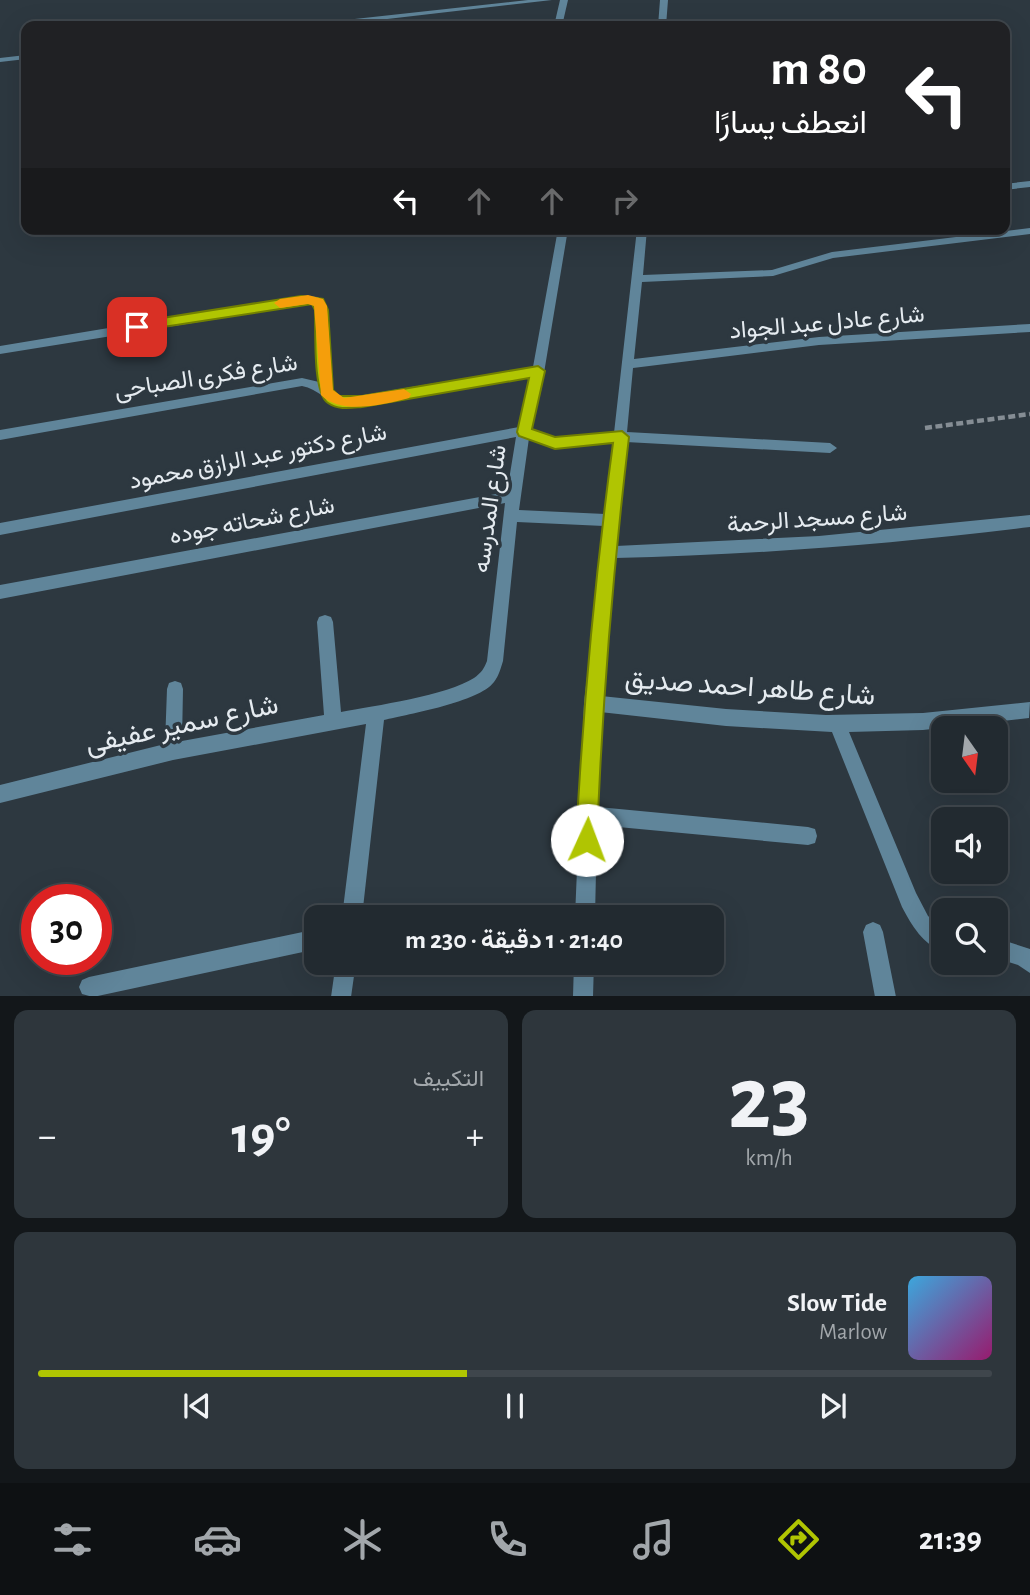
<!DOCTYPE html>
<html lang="ar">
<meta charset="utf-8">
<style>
body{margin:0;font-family:"Alegreya Sans",Vazirmatn,sans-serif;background:#2e363c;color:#f1f3f6;direction:rtl;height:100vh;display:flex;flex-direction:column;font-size:26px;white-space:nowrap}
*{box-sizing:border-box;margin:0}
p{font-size:23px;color:#a2a7ab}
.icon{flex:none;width:38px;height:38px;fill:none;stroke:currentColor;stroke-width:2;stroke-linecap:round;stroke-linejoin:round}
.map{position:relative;height:996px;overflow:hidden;direction:ltr}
.sheet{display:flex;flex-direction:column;gap:14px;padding:14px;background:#13171a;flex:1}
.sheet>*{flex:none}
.hud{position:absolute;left:21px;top:21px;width:989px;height:214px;border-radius:14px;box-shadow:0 7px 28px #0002,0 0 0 2px #3f464c;direction:rtl;background:#202124;color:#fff;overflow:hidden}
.needle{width:46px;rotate:166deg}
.fabs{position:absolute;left:931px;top:716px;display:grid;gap:14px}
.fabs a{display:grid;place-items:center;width:77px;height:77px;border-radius:14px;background:#222a30;box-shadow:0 7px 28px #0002,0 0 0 2px #3f464c;font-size:35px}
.speed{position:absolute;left:21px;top:884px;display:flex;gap:14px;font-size:35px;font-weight:700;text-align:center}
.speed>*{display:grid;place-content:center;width:91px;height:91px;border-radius:50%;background:#222a30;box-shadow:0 7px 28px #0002,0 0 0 2px #3f464c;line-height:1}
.speed .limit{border:10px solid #d22;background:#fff;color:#111}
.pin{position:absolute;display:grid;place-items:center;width:60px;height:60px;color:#fff;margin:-30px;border-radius:14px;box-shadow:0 4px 10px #0006}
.me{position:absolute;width:77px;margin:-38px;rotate:2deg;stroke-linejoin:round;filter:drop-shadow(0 0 5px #0008)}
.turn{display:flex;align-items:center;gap:24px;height:147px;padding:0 28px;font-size:32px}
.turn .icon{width:91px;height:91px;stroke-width:2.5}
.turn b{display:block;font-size:49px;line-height:60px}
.lanes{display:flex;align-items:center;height:66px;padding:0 28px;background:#0003;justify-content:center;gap:35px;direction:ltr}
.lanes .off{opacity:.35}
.big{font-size:52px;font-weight:600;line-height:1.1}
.sheet .widget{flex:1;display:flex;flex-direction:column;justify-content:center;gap:10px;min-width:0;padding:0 24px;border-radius:14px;background:#2e363c}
.sheet .dial{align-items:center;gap:0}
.dial b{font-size:91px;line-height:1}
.song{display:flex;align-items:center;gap:21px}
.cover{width:84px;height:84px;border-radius:10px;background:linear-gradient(135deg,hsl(200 70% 55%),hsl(320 70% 35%))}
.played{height:7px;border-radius:4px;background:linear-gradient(90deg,#b0c502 45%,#3f464c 45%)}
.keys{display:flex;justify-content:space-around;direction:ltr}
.heat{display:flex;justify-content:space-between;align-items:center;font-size:38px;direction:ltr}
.sheet .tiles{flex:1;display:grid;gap:14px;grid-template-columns:1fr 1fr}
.widget:last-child{grid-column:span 2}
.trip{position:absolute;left:304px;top:905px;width:420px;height:70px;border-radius:14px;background:#222a30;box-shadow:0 7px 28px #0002,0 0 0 2px #3f464c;font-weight:600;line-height:70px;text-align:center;direction:rtl}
.tab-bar{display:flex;height:112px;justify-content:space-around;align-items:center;background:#0e1113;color:#a2a7ab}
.tab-bar .icon{width:49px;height:49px}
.tab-bar .current{color:#b0c502}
.tab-bar b{font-size:32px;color:#f1f3f6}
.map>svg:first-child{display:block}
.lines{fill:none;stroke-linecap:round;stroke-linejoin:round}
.path{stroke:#858d94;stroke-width:4.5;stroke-dasharray:7 3.5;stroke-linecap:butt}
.street{fill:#60859a;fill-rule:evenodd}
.route{fill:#b0c502;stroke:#728001;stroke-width:2}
.slow{fill:#f59e0b}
.labels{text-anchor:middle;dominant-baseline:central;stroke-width:7;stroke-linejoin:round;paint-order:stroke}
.street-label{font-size:24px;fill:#e5ebf0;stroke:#2d3840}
.near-street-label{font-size:28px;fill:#e5ebf0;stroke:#2d3840}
</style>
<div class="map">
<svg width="1030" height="997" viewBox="0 0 1030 997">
<rect width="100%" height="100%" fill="#2d3840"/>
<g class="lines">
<!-- path -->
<path class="path" d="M925 428 1030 414"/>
<!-- street -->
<path class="street" d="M528 0H552L327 26H305L309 24Z
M560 0H568L562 26H554Z
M660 0H668L666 26H658Z
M26 55V59L0 62V58Z
M1030 181V187L1004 190V184Z
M1030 228V234L833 258 773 276 642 282 634 359 819 337 1030 324V332L819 345 633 368 627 432 830 443 837 448 830 453 626 442 616 546 819 536 1030 515V527C892 544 754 555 615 558L601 696 726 709 826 715 923 713 1030 702 1029 718 923 730 849 732 916 893 928 916 943 929V952C923 944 912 926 902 907L832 732 726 726 600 712 598 807 808 827 815 829 817 836 815 843 808 845 597 825 595 917H575L584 703 604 526 517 522 503 661C501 667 499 676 494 682 479 702 409 714 384 720L362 917H342L366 724 173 760 0 803V785L165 744 167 689 169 683 175 681 181 683 183 689 182 741 324 715 317 622 319 617 325 615 331 617 333 622 341 712C374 706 448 695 474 678 481 673 484 669 487 661L505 503 0 599V585L507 492 516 437 0 535V523L519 427 531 376 344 408C329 403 318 389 302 386L0 440V430L302 378 319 382 316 311 311 304 0 354V346L301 296 318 297 328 310 332 391 345 398 533 367 558 229H568L541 391 531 428 556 438 614 433 637 229H647L643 275 772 270 832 252ZM529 438 555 448 613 443 605 514 519 510Z
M873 922 880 925 883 932 896 997H875L863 932 866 925Z
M317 929V949L93 997 82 994 79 987 82 980 89 977Z
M996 938 1030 949V973L1018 965 996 958Z
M336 962H356L351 997H331Z
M574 962H594L593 997H573Z"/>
</g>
<!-- route -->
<path class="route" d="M301 296 323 299 328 310 333 390 339 396H362L538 366 545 371 532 429 555 437 622 431 629 437C613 571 602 705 597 840L594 848 587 851 579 848 576 840C583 707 595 576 613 443L555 449 519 436 517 432 529 378 362 407C350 408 338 410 328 403 312 392 316 330 315 310L312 304 137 331 130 327 137 322Z"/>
<!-- slow -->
<path class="slow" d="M308 295 323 299 327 306 333 390 344 398 404 389 411 394 409 398C384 405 340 415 321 395L314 306 308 304 280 308 274 303 280 299Z"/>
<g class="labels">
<!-- street labels -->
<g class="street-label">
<text transform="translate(827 323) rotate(-5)">شارع عادل عبد الجواد</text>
<text transform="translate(206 377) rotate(-9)">شارع فكرى الصباحى</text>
<text transform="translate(258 457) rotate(-11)">شارع دكتور عبد الرازق محمود</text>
<text transform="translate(490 509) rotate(-82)">شارع المدرسه</text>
<text transform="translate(817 519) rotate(-4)">شارع مسجد الرحمة</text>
<text transform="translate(252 521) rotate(-11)">شارع شحاته جوده</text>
</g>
<!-- near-street labels -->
<g class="near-street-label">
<text transform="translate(750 688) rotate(4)">شارع طاهر احمد صديق</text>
<text transform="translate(182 725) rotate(-12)">شارع سمير عفيفى</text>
</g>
</g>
</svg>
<div class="fabs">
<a><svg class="needle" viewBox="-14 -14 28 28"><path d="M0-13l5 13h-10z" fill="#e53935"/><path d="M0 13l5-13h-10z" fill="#a2a7ab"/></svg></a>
<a><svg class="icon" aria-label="sound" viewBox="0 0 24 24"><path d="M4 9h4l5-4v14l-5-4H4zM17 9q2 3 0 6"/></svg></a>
<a><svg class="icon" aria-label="search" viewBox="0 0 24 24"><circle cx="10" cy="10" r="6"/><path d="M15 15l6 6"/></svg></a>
</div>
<div class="speed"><div class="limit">30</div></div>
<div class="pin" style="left:137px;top:327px;background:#d93025"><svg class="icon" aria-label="arrive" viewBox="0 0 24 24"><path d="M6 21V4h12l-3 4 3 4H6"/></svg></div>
<svg class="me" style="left:587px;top:840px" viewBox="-20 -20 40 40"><circle r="19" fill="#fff"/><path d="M0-13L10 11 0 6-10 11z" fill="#b0c502"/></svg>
<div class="trip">21:40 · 1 دقيقة · 230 m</div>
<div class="hud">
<div class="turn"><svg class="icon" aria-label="left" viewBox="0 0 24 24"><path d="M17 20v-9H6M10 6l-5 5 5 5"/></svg><div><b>80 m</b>انعطف يسارًا</div></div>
<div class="lanes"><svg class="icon" aria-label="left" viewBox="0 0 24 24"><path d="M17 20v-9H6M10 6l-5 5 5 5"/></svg><svg class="icon off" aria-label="ahead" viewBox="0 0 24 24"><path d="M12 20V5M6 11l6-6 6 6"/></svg><svg class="icon off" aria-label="ahead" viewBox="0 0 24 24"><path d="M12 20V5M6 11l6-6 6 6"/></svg><svg class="icon off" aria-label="right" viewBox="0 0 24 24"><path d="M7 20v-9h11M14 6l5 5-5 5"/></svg></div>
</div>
</div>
<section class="sheet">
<div class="tiles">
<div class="widget dial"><b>23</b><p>km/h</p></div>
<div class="widget"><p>التكييف</p>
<div class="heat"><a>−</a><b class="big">19°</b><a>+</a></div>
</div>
<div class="widget">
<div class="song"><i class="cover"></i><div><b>Slow Tide</b><p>Marlow</p></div></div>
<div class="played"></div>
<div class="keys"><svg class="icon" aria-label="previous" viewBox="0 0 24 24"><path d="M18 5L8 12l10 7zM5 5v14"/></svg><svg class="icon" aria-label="pause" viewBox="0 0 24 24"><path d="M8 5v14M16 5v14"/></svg><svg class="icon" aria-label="next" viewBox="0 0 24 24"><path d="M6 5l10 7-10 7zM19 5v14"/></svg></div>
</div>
</div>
</section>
<nav class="tab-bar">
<b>21:39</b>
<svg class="icon current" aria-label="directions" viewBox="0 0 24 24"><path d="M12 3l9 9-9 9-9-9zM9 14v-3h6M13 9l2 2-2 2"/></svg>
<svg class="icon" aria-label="music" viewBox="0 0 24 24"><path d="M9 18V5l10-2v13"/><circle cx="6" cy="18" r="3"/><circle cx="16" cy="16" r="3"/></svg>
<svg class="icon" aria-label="phone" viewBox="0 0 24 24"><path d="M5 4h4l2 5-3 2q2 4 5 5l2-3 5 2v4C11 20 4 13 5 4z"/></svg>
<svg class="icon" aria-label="climate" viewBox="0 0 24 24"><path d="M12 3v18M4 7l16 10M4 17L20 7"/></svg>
<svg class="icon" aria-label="car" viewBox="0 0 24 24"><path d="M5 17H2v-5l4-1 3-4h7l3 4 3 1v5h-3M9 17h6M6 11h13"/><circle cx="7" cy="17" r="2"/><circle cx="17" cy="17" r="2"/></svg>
<svg class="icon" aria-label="filters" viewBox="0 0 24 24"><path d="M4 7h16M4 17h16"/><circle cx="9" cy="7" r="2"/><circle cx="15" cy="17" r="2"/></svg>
</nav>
